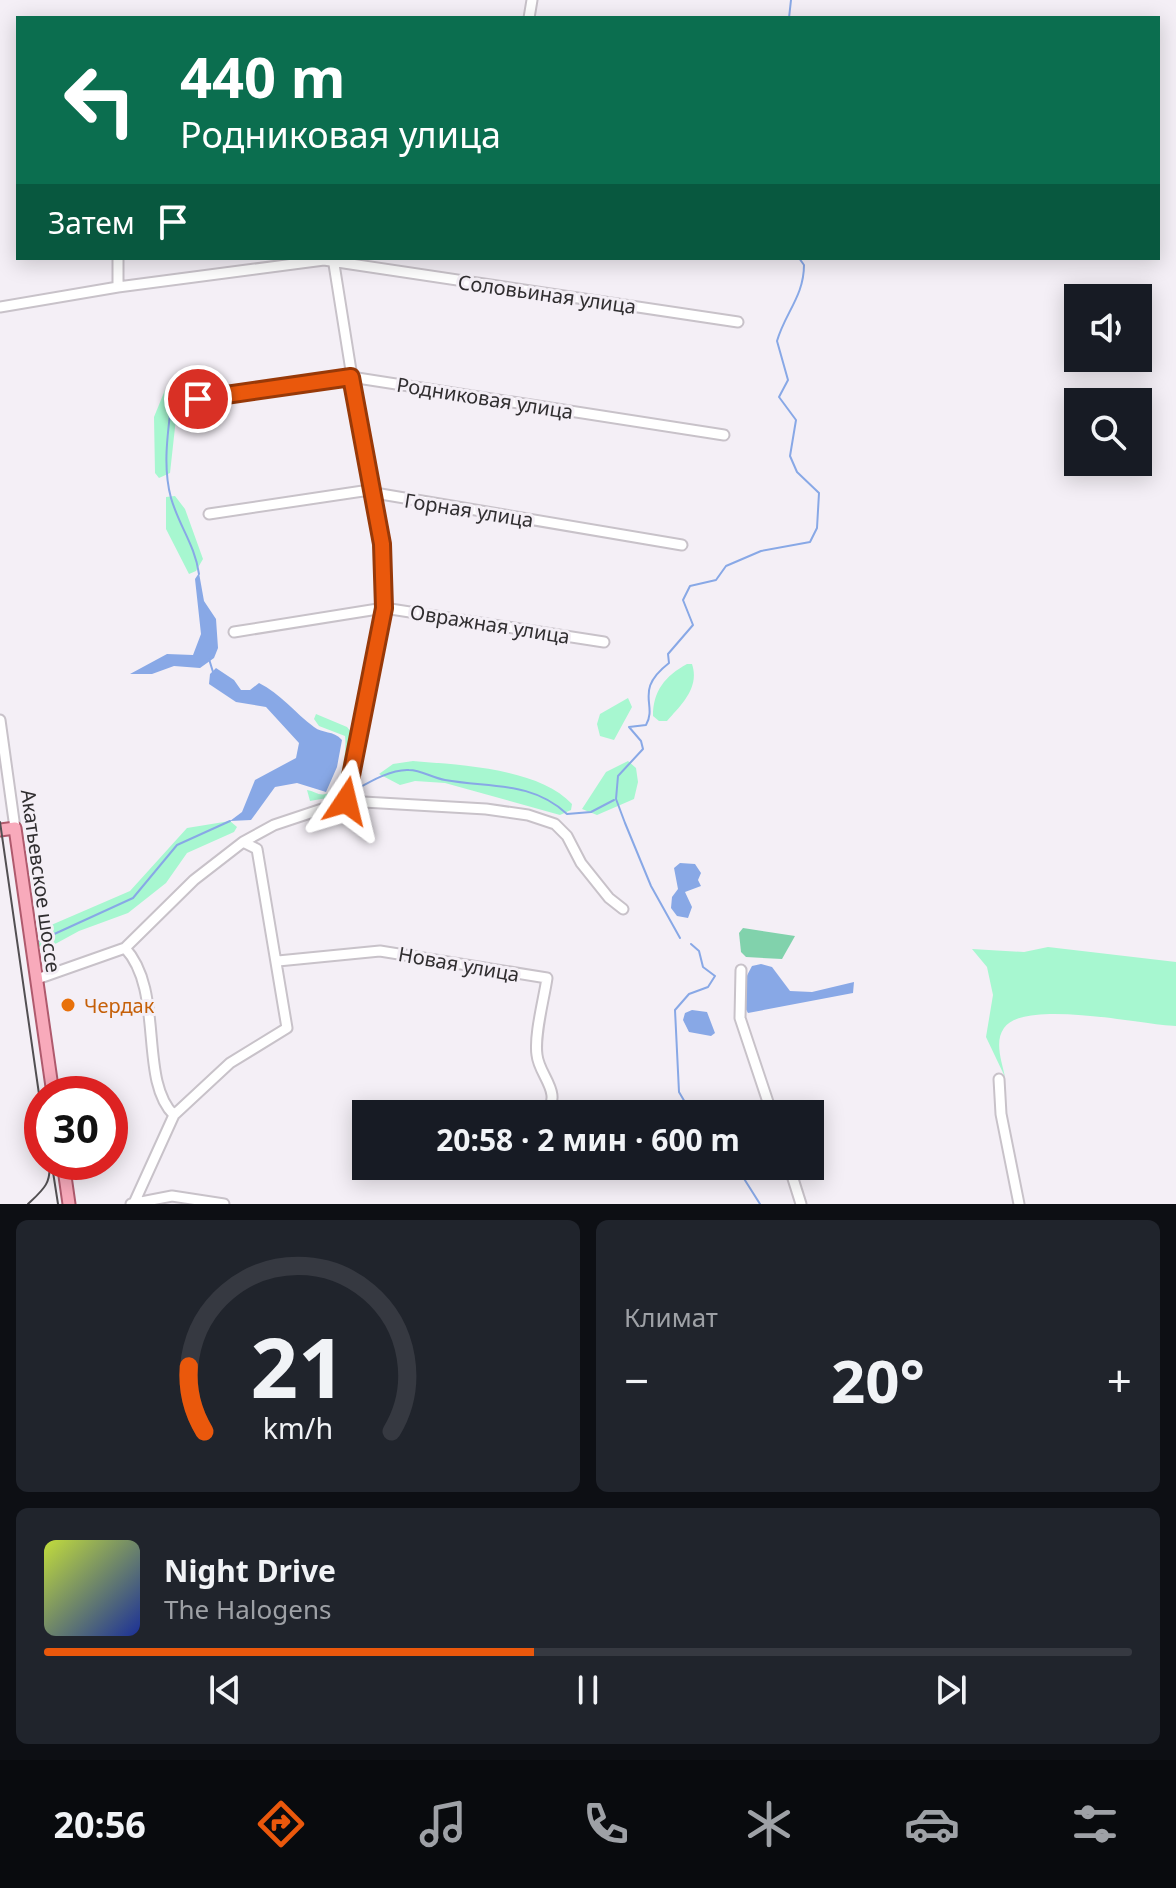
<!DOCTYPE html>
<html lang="ru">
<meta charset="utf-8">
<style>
body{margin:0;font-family:"Noto Sans",sans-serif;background:#20242c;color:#f1f3f6;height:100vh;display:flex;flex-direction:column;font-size:30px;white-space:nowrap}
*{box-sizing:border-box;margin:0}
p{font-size:26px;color:#9ea1a6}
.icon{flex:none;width:44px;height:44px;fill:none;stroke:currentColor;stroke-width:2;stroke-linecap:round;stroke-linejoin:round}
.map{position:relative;height:1204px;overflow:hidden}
.panel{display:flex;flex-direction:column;gap:16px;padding:16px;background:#0d0f14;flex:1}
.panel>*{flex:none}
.top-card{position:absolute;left:16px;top:16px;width:1144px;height:244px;border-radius:0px;box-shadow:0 4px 20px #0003;background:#0b6e4f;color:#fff;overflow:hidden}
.controls{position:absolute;left:1064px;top:284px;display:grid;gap:16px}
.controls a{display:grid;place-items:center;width:88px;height:88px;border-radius:0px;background:#171b24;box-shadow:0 4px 20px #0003;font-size:40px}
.speed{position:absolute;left:24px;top:1076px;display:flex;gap:16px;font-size:40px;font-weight:700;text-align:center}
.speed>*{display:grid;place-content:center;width:104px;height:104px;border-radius:50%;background:#171b24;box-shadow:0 4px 20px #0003;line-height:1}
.speed .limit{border:12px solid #d22;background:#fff;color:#111}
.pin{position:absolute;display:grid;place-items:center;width:68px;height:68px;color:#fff;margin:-34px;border:4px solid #fff;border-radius:50%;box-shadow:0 2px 8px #0007}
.me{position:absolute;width:88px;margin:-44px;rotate:10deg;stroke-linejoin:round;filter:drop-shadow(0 0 6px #0008)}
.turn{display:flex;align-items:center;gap:28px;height:168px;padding:0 32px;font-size:36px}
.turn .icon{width:104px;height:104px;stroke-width:2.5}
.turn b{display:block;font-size:56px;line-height:68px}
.then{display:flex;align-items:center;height:76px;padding:0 32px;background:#0003;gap:16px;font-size:30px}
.big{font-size:60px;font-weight:700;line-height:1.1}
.panel .tile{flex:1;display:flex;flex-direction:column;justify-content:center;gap:12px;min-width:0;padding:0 28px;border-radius:12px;background:#20242c}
.panel .dial{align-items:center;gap:0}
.dial svg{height:208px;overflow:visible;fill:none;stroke:#363941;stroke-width:7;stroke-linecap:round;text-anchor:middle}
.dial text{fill:#f1f3f6;stroke:none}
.song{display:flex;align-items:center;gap:24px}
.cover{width:96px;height:96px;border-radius:12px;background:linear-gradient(135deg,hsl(70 70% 55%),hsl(230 70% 35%))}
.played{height:8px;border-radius:4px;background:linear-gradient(90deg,#ea580c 45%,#363941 45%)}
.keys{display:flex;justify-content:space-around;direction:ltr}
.heat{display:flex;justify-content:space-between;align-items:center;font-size:44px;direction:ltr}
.panel .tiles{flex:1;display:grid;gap:16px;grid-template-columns:1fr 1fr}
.tile:last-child{grid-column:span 2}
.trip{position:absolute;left:352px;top:1100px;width:472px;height:80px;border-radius:0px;background:#171b24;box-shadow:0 4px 20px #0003;font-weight:700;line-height:80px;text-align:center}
.tabs{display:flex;height:128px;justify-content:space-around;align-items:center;background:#090b0e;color:#9ea1a6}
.tabs .icon{width:56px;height:56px}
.tabs .current{color:#ea580c}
.tabs b{font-size:36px;color:#f1f3f6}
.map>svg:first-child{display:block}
.green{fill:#a7f7d0}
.forest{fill:#81d2ac}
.water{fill:#88a8e6}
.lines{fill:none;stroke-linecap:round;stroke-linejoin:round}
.stream{stroke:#88a8e6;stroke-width:2}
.minor-casing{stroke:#c8c2c9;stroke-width:13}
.major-casing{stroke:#af5a6d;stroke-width:15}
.minor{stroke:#fff;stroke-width:9}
.major{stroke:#f8aabb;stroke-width:11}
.tram{stroke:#524f52;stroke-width:2}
.route-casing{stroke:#983908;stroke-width:20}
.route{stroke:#ea580c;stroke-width:14}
.food-dot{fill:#e8710a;stroke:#f4eff6;stroke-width:3}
.labels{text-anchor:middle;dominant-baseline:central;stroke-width:6;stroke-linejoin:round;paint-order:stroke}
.street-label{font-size:20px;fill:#302e30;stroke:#f4eff6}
.food-label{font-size:20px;fill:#c56008;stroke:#f4eff6;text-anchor:start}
</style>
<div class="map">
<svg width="1176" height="1204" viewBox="0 0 1176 1204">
<rect width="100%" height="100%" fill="#f4eff6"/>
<!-- green -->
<path class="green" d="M165 390 176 392 178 400 170 473 159 478 155 473 154 417Z
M175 496 185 509 203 559 196 571 189 574 166 529V497Z
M687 664H692C700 688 681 705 667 721H659L653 716C653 691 665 676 687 664Z
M628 698 632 707 614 740 600 736 597 724 600 714Z
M316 714 347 727 353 734 345 781 338 796 310 801 307 790C314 791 319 796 326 794 342 791 347 750 345 736L319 726 314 719Z
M413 761C460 765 539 768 572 804L571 810 560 815 445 783 415 781 400 785 379 774 393 764Z
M628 761 636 768 638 782 634 799 597 815 582 809 606 772Z
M230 821 237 827 234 832 187 853 166 883 128 913 79 931 46 949 38 946 42 929 130 891 187 828Z
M1048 947 1176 962V1026C1142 1025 1025 998 1004 1028 994 1042 1002 1062 1005 1077L986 1037 993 995 987 967 972 949 1024 952Z"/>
<!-- forest -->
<path class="forest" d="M743 928 795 936 782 959 746 957 741 952 739 933Z"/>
<!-- water -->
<path class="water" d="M199 573 204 601 216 619 218 648 214 658 200 668 174 666 152 674H130L167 654 193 655 201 634 195 579Z
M216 668 234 680 241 690H250L259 683C280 693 295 713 314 727 323 734 333 730 342 740L337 767 326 792 297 783 275 787 251 820 230 821 242 812 255 780 296 758 299 743 266 707 236 702 209 684 210 674Z
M680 863 695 864 701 873 698 880 701 886 685 892 692 907 688 918 677 916 671 908 672 897 678 889 674 868Z
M761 964 772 967 790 991 812 992 854 982 853 993 748 1013C738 997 743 982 752 966Z
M692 1010 707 1012 715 1033 711 1036 689 1032 683 1020 685 1013Z"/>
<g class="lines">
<!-- stream -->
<path class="stream" d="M789 18 791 0
M173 386C170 423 161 461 171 498 179 526 195 545 199 574
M209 659 213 672
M357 789C371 781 392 769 409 770 421 770 433 778 445 780 490 788 532 781 567 814L591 812 614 800
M680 938 651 886 625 823 616 799 618 776 643 749 641 741 629 727 646 725C658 704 633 691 669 663L668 654 693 625 683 600 690 586 716 580 726 566 761 551 810 542 817 528 819 493 797 472 790 456 796 420 779 397 788 380 777 341C785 313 804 296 804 265L799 258
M39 941 133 898 177 845 230 821
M691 944 699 951 703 967 715 976 708 987 689 994 675 1010 679 1092 692 1114
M736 1166 760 1204"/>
<defs>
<path id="minor" d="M529 18 532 0
M333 258 384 577V608L346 801
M118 287V258
M0 307 118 287 324 260 738 322
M198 399 351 377 724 435
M209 514 363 491 682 545
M234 632 384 608 604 642
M0 720 15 828
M125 948C165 991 138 1080 174 1115
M278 961 380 951 547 978C544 999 534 1035 537 1055 539 1076 564 1093 545 1114
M741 970 740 1018 772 1114
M37 979 125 948 194 880 243 842 274 825 346 801 486 809 528 815 555 824 567 836 581 863 609 898 623 909
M999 1079 1001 1114 1019 1204
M789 1166 801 1204
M134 1203 174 1115 230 1063 287 1028 257 849 243 842
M131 1204 172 1196 224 1204"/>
<path id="major" d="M0 830 15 828 53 1094
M63 1162 69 1204"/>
</defs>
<!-- minor casing -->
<use href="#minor" class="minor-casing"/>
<!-- major casing -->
<use href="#major" class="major-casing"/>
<!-- minor -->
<use href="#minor" class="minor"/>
<!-- major -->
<use href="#major" class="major"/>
<!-- tram -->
<path class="tram" d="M0 822 42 1115
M53 1172 58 1204
M28 1204C43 1190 52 1183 49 1162"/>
</g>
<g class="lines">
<defs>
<path id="route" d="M198 399 351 377 382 544 384 608 346 801"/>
</defs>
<!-- route casing -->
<use href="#route" class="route-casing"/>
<!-- route -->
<use href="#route" class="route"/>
</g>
<!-- markers -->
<circle class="food-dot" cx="68" cy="1005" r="8"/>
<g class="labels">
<!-- street labels -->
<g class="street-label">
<text transform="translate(547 294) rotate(8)">Соловьиная улица</text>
<text transform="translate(485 398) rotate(9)">Родниковая улица</text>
<text transform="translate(469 510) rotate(9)">Горная улица</text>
<text transform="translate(490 624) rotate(9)">Овражная улица</text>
<text transform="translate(41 881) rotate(82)">Акатьевское шоссе</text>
<text transform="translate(459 964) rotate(10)">Новая улица</text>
</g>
<!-- food labels -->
<g class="food-label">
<text x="84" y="1005">Чердак</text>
</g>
</g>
</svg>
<div class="controls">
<a><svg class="icon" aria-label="sound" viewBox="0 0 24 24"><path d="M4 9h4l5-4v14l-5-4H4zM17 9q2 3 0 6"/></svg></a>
<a><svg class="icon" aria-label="search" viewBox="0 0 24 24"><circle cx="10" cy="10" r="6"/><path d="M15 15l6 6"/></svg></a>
</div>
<div class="speed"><div class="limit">30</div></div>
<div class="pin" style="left:198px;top:399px;background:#d93025"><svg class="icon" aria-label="arrive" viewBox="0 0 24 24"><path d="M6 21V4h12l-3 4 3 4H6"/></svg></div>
<svg class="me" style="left:346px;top:801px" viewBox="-20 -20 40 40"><path d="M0-17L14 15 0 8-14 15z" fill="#ea580c" stroke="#fff" stroke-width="4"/></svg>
<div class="trip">20:58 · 2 мин · 600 m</div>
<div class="top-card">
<div class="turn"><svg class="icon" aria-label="left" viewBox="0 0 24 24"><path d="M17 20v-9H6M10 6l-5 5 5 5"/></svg><div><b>440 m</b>Родниковая улица</div></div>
<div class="then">Затем<svg class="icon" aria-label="arrive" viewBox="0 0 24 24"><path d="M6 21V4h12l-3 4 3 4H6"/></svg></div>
</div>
</div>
<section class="panel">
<div class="tiles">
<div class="tile dial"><svg viewBox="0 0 100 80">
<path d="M14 69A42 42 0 1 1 86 69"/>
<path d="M14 69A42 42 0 0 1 8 44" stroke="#ea580c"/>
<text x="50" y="56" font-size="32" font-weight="700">21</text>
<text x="50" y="72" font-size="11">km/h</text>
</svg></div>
<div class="tile"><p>Климат</p>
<div class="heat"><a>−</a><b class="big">20°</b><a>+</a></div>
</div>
<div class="tile">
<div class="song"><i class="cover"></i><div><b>Night Drive</b><p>The Halogens</p></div></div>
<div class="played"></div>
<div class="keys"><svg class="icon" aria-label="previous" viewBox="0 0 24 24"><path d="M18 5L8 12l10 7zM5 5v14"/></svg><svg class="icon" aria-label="pause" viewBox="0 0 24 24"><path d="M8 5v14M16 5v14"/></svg><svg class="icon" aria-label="next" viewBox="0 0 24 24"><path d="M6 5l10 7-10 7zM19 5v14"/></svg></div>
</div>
</div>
</section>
<nav class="tabs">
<b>20:56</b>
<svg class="icon current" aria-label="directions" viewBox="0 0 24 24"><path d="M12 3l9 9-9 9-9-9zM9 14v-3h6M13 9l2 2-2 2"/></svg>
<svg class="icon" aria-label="music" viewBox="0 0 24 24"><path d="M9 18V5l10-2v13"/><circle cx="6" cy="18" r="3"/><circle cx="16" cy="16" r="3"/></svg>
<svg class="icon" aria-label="phone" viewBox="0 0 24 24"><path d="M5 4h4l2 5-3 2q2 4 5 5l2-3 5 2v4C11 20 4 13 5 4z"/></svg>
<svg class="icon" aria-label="climate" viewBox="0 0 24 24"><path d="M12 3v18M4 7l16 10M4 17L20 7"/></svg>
<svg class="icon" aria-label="car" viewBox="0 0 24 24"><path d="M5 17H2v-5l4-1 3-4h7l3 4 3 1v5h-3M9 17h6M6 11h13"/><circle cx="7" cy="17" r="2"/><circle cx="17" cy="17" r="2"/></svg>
<svg class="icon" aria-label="filters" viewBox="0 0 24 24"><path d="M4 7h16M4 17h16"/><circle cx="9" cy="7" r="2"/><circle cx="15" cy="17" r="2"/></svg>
</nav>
